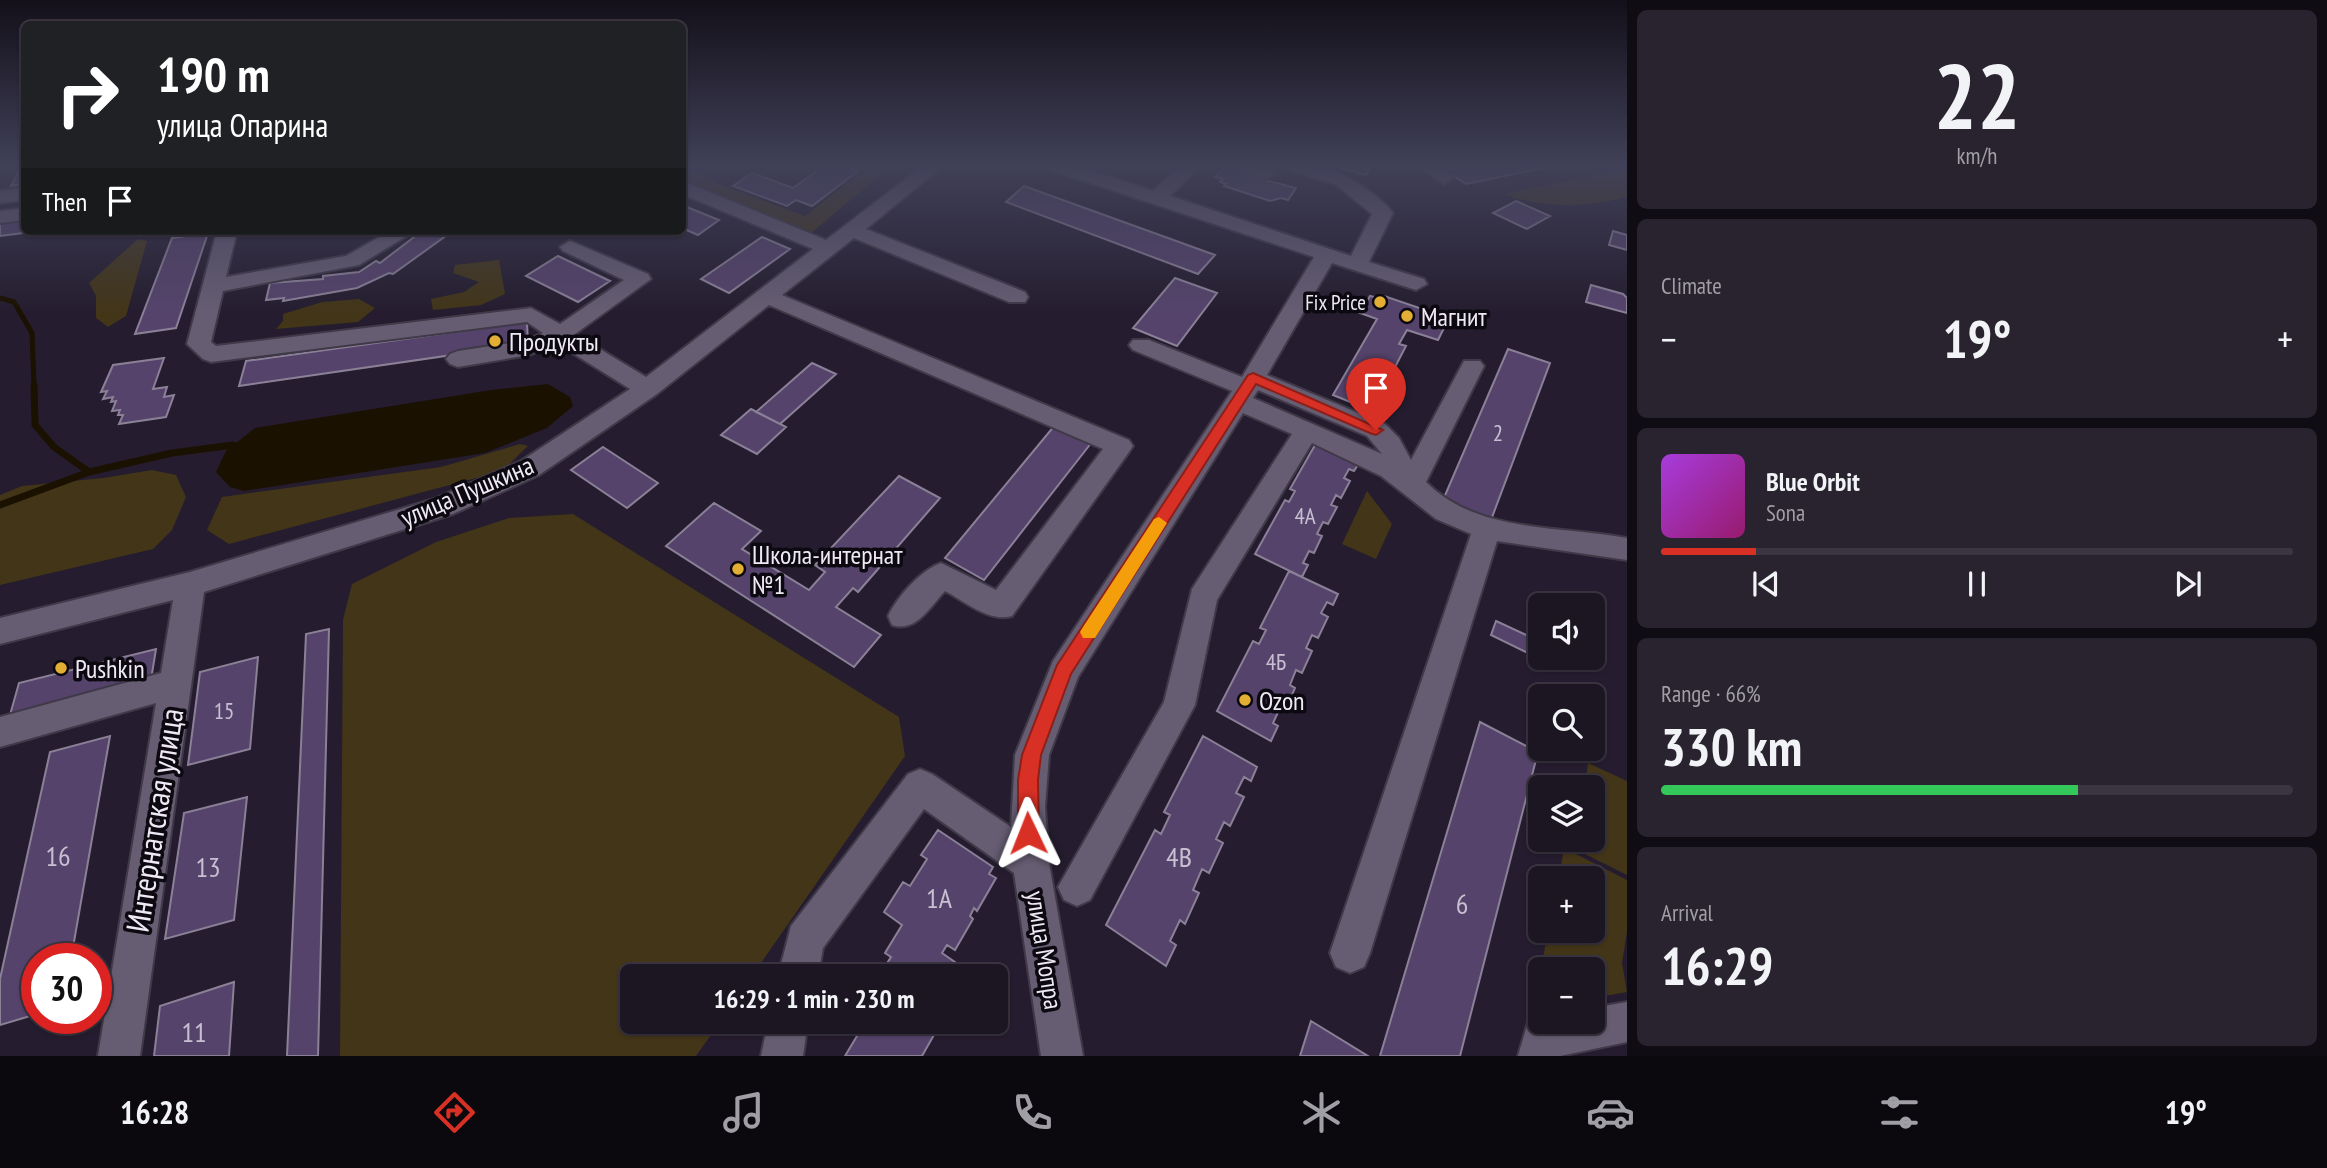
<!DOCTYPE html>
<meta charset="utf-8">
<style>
body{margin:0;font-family:"PT Sans Narrow",sans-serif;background:#292330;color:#f1f3f6;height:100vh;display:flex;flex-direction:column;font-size:26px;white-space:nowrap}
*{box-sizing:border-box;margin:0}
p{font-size:23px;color:#a09fa6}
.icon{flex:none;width:38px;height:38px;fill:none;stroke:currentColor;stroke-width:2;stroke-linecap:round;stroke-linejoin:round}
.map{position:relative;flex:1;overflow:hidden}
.side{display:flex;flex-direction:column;gap:10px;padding:10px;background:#0f0c13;width:700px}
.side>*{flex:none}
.top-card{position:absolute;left:21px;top:21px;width:665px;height:214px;border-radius:10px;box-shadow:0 2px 5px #0004,0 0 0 2px #3a3541;background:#202124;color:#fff;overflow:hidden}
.buttons{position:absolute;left:1528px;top:593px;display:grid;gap:14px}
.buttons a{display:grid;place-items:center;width:77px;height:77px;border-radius:10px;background:#1c1623;box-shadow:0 2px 5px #0004,0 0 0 2px #3a3541;font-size:35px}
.speed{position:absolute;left:21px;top:943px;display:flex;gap:14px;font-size:35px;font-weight:700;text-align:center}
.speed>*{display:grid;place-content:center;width:91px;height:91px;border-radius:50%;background:#1c1623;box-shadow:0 2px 5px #0004,0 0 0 2px #3a3541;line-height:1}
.speed .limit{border:10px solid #d22;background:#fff;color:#111}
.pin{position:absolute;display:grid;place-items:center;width:60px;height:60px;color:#fff;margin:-72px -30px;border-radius:50% 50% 50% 0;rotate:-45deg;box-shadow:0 0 7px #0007}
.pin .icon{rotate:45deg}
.me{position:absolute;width:77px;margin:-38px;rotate:358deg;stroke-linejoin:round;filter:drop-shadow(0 0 5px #0008)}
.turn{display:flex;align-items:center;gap:24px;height:147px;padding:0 21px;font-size:32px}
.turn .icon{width:91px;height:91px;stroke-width:2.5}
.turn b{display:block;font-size:49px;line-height:60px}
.then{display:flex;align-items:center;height:66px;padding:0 21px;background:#0003;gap:14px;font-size:26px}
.big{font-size:52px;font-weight:700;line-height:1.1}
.side .widget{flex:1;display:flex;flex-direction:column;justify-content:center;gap:10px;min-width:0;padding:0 24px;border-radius:10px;background:#292330}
.side .dial{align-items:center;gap:0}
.dial b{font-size:91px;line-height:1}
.song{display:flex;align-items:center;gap:21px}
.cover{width:84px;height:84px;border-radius:10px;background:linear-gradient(135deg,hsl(280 70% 55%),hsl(320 70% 35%))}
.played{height:7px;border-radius:4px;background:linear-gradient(90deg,#d93025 15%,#3a3541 15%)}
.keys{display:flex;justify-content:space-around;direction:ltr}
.heat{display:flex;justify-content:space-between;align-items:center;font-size:38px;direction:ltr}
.charge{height:10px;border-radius:5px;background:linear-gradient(90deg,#34c759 66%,#3a3541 0)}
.trip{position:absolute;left:620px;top:964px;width:388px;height:70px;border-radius:10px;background:#1c1623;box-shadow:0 2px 5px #0004,0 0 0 2px #3a3541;font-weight:700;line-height:70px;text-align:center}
.dock{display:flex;height:112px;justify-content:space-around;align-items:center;background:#0b090e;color:#a09fa6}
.dock .icon{width:49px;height:49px}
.dock .current{color:#d93025}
.dock b{font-size:32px;color:#f1f3f6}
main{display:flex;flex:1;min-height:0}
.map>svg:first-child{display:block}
.green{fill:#423518}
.water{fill:#1b1100}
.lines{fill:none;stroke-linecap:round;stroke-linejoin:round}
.stream-far1{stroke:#1b1100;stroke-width:5}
.stream{stroke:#1b1100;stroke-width:7}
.building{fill:#55436b;stroke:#8a8197;stroke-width:2}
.minor-casing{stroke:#3f3948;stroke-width:4}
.minor{fill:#665d72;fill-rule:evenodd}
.route{fill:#d93025;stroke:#8d1f18;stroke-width:2}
.slow{fill:#f59e0b}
.poi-dot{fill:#e2af34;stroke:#0c0911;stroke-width:2.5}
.labels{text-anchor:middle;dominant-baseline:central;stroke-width:7;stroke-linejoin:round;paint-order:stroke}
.far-poi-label{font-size:21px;fill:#eee9f5;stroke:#0c0911;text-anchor:end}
.number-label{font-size:23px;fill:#c8c0d2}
.poi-label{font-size:26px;fill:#eee9f5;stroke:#0c0911;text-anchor:start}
.street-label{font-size:26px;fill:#eee9f5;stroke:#0c0911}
.near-number-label{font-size:28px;fill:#c8c0d2}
.near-street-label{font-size:32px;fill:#eee9f5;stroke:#0c0911}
</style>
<main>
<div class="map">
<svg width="1627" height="1056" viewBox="0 0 1627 1056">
<rect width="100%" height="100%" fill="#251d2f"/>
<!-- green -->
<path class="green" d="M682 165 724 186 805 216 860 173 861 165H892L810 234 683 181Z
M1627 168V197C1589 207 1542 209 1505 194Z
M138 239 147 241 126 316 108 327 96 318V296L89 283Z
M499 260 505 294 481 305 433 310 431 299 464 292 479 282 453 273 455 265Z
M359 299 375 308 358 322 276 329 283 321V314L322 302Z
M520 444 528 446 502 471 229 544 207 530 222 497 441 467Z
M152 470 176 475 186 497 172 530 153 549 0 585V495L22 486 103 478Z
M1367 491 1392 524 1376 559 1342 544Z
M573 514 899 717 905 756 752 976H632V1022H720L696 1056H340L343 620 352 584 436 542 509 518Z
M1588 763 1627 781V875L1575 849 1577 840H1592V788L1585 787Z
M1564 848 1627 880V932L1622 963 1627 992 1593 998 1592 970 1541 969 1548 931H1592V878H1559Z"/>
<!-- water -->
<path class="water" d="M548 384 570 397 573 406 547 428 485 453 244 491 230 487 216 472 226 451 255 428 491 390Z"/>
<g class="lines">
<!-- stream-far1 -->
<path class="stream-far1" d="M0 298 14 302 32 333 34 387"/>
<!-- stream -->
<path class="stream" d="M34 385 35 425 54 447 89 472
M0 505 89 472 172 453 233 445"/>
</g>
<!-- building -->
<path class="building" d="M22 165H24V184L11 186Z
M812 165H843L858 171 812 206 796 200 787 206 733 186 752 173 793 188 821 168Z
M1331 165H1373L1366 175Z
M1473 165H1557L1466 184 1444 170Z
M1225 166 1241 171 1238 173 1296 188 1288 200 1281 198 1270 201 1224 186 1226 184 1220 182 1223 179 1215 177Z
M1024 186 1215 255 1198 274 1006 202Z
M1516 201 1550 216 1527 229 1493 213Z
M682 205 719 220 698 235 682 228Z
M24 218V231H39L0 236V221Z
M422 231H459L450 233 393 274 389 273 357 288 283 301 284 298 266 300 270 283 323 279V276L359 272 376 261 380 263Z
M1613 231 1627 235V250L1609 245Z
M208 233 176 328 135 334 172 238Z
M762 237 790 249 729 293 701 279Z
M558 256 610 281 578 302 526 276Z
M1175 278 1217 293 1177 346 1133 328Z
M1591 285 1623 294 1627 298V313L1586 302Z
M1381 295 1449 318 1438 340 1407 330 1399 344 1406 346 1391 375 1384 372 1380 381 1386 384 1378 399 1371 396 1365 408 1333 395 1377 319 1360 313 1370 296 1378 298Z
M527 322 528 344 239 386 246 361Z
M1508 349 1550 363 1491 520 1443 500Z
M164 358 153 389 167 387 164 397 174 395 166 417 119 424 123 415H118L120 410 112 411 116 401 111 402 113 397 103 399 107 391 101 392 113 365Z
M812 363 836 374 780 424 756 412Z
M751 409 786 427 757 454 721 435Z
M1055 425 1092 442 984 580 945 558Z
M1315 445 1359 463 1354 471 1349 469 1344 478 1350 481 1341 498 1336 495 1331 505 1337 507 1328 524 1323 522 1317 534 1322 536 1314 553 1309 551 1303 563 1308 565 1302 577 1255 554 1285 500 1289 502 1295 491 1290 489Z
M603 447 658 483 627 508 571 470Z
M899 476 940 498 858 592 853 588 836 607 881 635 854 667 666 546 714 503 761 531 742 549 809 590 825 572 815 565Z
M1289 571 1338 594 1333 605 1327 602 1321 613 1328 617 1318 638 1312 635 1306 648 1312 651 1302 673 1296 670 1290 685 1295 688 1285 711 1280 708 1273 723 1278 726 1271 741 1217 711 1253 641 1259 644 1266 630 1260 628Z
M1496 621 1533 638 1528 653 1491 635Z
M329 629 318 1056H287L306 634Z
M156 649 150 686 8 722 19 683Z
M258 657 250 749 188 765 200 672Z
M1480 722 1538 752 1460 1056H1380Z
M110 736 71 959H37V1014L0 1025V979L50 752Z
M1203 736 1257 767 1251 781 1244 777 1236 793 1244 797 1230 826 1224 822 1216 839 1223 843 1209 873 1202 869 1193 890 1199 893 1185 924 1180 920 1170 941 1176 945 1166 966 1106 925 1155 830 1161 834 1170 815 1164 812Z
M247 797 234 920 165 939 184 813Z
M938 830 993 867 989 874 996 878 977 911 974 908 970 916 973 919 955 950 947 945 942 953 962 967 958 974 961 976H879L891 957 885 953 902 925 884 912 903 882 910 886 927 859 921 855Z
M234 982 229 1056H154L160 1006Z
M1311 1021 1368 1056H1300Z
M849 1022H936L939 1026 922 1056H845L860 1031Z"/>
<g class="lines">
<defs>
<path id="minor" d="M924 165H944L866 229 1025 292 1028 297 1025 302H1009L854 238 782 295 1129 440 1133 446 1129 452 1012 616C990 623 964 601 945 591 930 607 916 633 892 625L888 616C897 597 921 570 941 563L996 590 1103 449 769 305 657 394 539 475 453 514 204 592 140 1056H98L156 703 0 747V717L161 673 173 600 0 644V618L190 572 434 499 521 461 630 389 558 344 529 355 458 367 450 364 446 359 450 354 458 351 524 341 543 333 527 322 211 362 203 359 187 344 217 231H237L226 277 346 256 390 231H415L359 265 223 291 211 342 216 346 531 308 560 324 624 280 563 251 560 247 570 241 648 274 651 279 575 334 646 377 813 249 682 194V181L826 240Z
M1046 165H1073L1153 191 1182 165H1201L1170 196 1351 256 1372 214 1335 184 1291 171 1289 167C1317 153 1376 190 1393 213L1369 262 1424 279 1427 284 1416 290 1332 263 1267 375 1385 424 1399 438 1411 460 1464 361H1480L1484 366 1426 482C1478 534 1560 525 1627 538V560L1497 541 1370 953 1364 967 1350 973 1336 967 1330 953 1471 534 1436 519 1381 476 1312 443 1217 600 1195 705 1090 900 1077 906 1064 900 1058 887 1164 702 1192 589 1292 434 1243 413 1078 677 1049 755 1045 807 1049 863 1083 1056H1041L1014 873 924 809 823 948 818 976H778L791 926 908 774 920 769 932 774 1011 827 1015 755 1053 661 1232 391 1133 350 1129 345 1133 340H1149L1242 377 1314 257 1048 169ZM1258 390 1367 436 1382 454 1253 398Z
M1227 165H1256L1273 169 1275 173 1266 179 1229 169Z
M1416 165H1437L1453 178 1444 184Z
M24 188V200L0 203V191Z
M24 208V220L0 223V211Z
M1627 1002V1042L1560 1056H1518L1528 1022 1540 1018V1022H1592V1008Z
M768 1022H808L803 1056H761Z"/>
</defs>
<!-- minor casing -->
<use href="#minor" class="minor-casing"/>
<!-- minor -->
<use href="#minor" class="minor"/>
</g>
<!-- sky -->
<linearGradient id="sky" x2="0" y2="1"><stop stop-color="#14101a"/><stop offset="0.53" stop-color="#404058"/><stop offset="1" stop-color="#404058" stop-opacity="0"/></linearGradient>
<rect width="1627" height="313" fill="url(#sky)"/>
<!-- route -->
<path class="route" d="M1253 373 1383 430 1376 435 1370 433 1256 384 1071 674 1041 755 1038 780 1039 833 1036 840 1028 843 1021 840 1018 833V780L1022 755 1057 665 1248 375Z"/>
<!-- slow -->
<path class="slow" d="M1159 517 1167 523 1095 638H1083L1080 632 1083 627 1154 519Z"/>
<!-- markers -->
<g class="poi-dot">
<circle cx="1380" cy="302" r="7"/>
<circle cx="1407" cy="316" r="7"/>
<circle cx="495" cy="341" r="7"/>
<circle cx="738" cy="569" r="7"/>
<circle cx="61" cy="668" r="7"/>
<circle cx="1245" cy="700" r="7"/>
</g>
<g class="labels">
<!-- far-poi labels -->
<g class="far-poi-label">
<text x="1366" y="302">Fix Price</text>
</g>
<!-- number labels -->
<g class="number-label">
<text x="1498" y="432">2</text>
<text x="1305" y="515">4А</text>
<text x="1276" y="661">4Б</text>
<text x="224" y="710">15</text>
</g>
<!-- poi labels -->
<g class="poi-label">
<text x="1421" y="316">Магнит</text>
<text x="509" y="341">Продукты</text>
<text x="752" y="554">Школа-интернат<tspan x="752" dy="30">№1</tspan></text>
<text x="75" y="668">Pushkin</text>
<text x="1259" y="700">Ozon</text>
</g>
<!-- street labels -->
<g class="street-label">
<text transform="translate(467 491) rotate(-23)">улица Пушкина</text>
<text transform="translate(1045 950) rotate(81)">улица Мопра</text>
</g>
<!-- near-number labels -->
<g class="near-number-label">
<text x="58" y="855">16</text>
<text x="1179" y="856">4В</text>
<text x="208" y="866">13</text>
<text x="939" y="897">1А</text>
<text x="1462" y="903">6</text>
<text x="194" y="1031">11</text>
</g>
<!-- near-street labels -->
<g class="near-street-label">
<text transform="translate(154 820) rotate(-81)">Интернатская улица</text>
</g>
</g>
</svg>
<div class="buttons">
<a><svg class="icon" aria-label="sound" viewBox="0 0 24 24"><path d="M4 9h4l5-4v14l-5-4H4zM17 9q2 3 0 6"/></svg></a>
<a><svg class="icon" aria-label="search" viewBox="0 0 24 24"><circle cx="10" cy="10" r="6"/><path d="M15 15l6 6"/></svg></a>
<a><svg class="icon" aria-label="layers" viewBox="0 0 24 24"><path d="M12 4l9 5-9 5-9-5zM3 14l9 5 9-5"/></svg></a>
<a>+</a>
<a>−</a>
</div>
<div class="speed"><div class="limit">30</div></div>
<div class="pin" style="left:1376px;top:430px;background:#d93025"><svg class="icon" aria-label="arrive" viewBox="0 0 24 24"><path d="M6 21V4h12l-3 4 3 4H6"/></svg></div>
<svg class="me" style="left:1028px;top:833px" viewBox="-20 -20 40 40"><path d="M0-17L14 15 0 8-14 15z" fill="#d93025" stroke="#fff" stroke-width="4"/></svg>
<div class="trip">16:29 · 1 min · 230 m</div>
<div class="top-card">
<div class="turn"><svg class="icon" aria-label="right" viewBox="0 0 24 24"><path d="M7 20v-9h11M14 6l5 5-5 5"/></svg><div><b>190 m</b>улица Опарина</div></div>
<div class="then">Then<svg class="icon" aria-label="arrive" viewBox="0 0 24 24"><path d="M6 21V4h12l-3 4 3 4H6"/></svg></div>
</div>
</div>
<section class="side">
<div class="widget dial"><b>22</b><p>km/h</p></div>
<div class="widget"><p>Climate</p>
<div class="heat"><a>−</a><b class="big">19°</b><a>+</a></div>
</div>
<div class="widget">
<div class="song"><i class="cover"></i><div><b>Blue Orbit</b><p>Sona</p></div></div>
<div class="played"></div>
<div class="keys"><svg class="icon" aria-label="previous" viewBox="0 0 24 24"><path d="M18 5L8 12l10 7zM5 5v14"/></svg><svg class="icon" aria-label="pause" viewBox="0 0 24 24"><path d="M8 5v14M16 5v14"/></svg><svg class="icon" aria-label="next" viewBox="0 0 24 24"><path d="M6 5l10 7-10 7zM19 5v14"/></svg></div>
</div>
<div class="widget"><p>Range · 66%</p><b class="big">330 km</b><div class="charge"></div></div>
<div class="widget"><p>Arrival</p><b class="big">16:29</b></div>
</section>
</main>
<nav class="dock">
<b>16:28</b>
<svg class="icon current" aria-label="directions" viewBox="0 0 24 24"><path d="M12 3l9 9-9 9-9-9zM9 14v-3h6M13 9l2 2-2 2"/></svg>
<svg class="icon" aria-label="music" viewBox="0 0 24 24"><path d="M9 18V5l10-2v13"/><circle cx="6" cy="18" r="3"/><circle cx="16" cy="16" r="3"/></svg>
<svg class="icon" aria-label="phone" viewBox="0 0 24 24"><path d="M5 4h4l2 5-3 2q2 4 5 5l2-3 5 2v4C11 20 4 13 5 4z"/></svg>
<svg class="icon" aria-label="climate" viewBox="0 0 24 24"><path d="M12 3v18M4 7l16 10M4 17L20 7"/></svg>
<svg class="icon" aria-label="car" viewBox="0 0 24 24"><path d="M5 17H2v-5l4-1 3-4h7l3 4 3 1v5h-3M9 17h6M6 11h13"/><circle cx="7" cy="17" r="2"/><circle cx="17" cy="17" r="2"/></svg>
<svg class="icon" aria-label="filters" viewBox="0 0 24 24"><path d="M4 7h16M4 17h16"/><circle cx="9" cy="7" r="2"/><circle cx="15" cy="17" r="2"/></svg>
<b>19°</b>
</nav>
